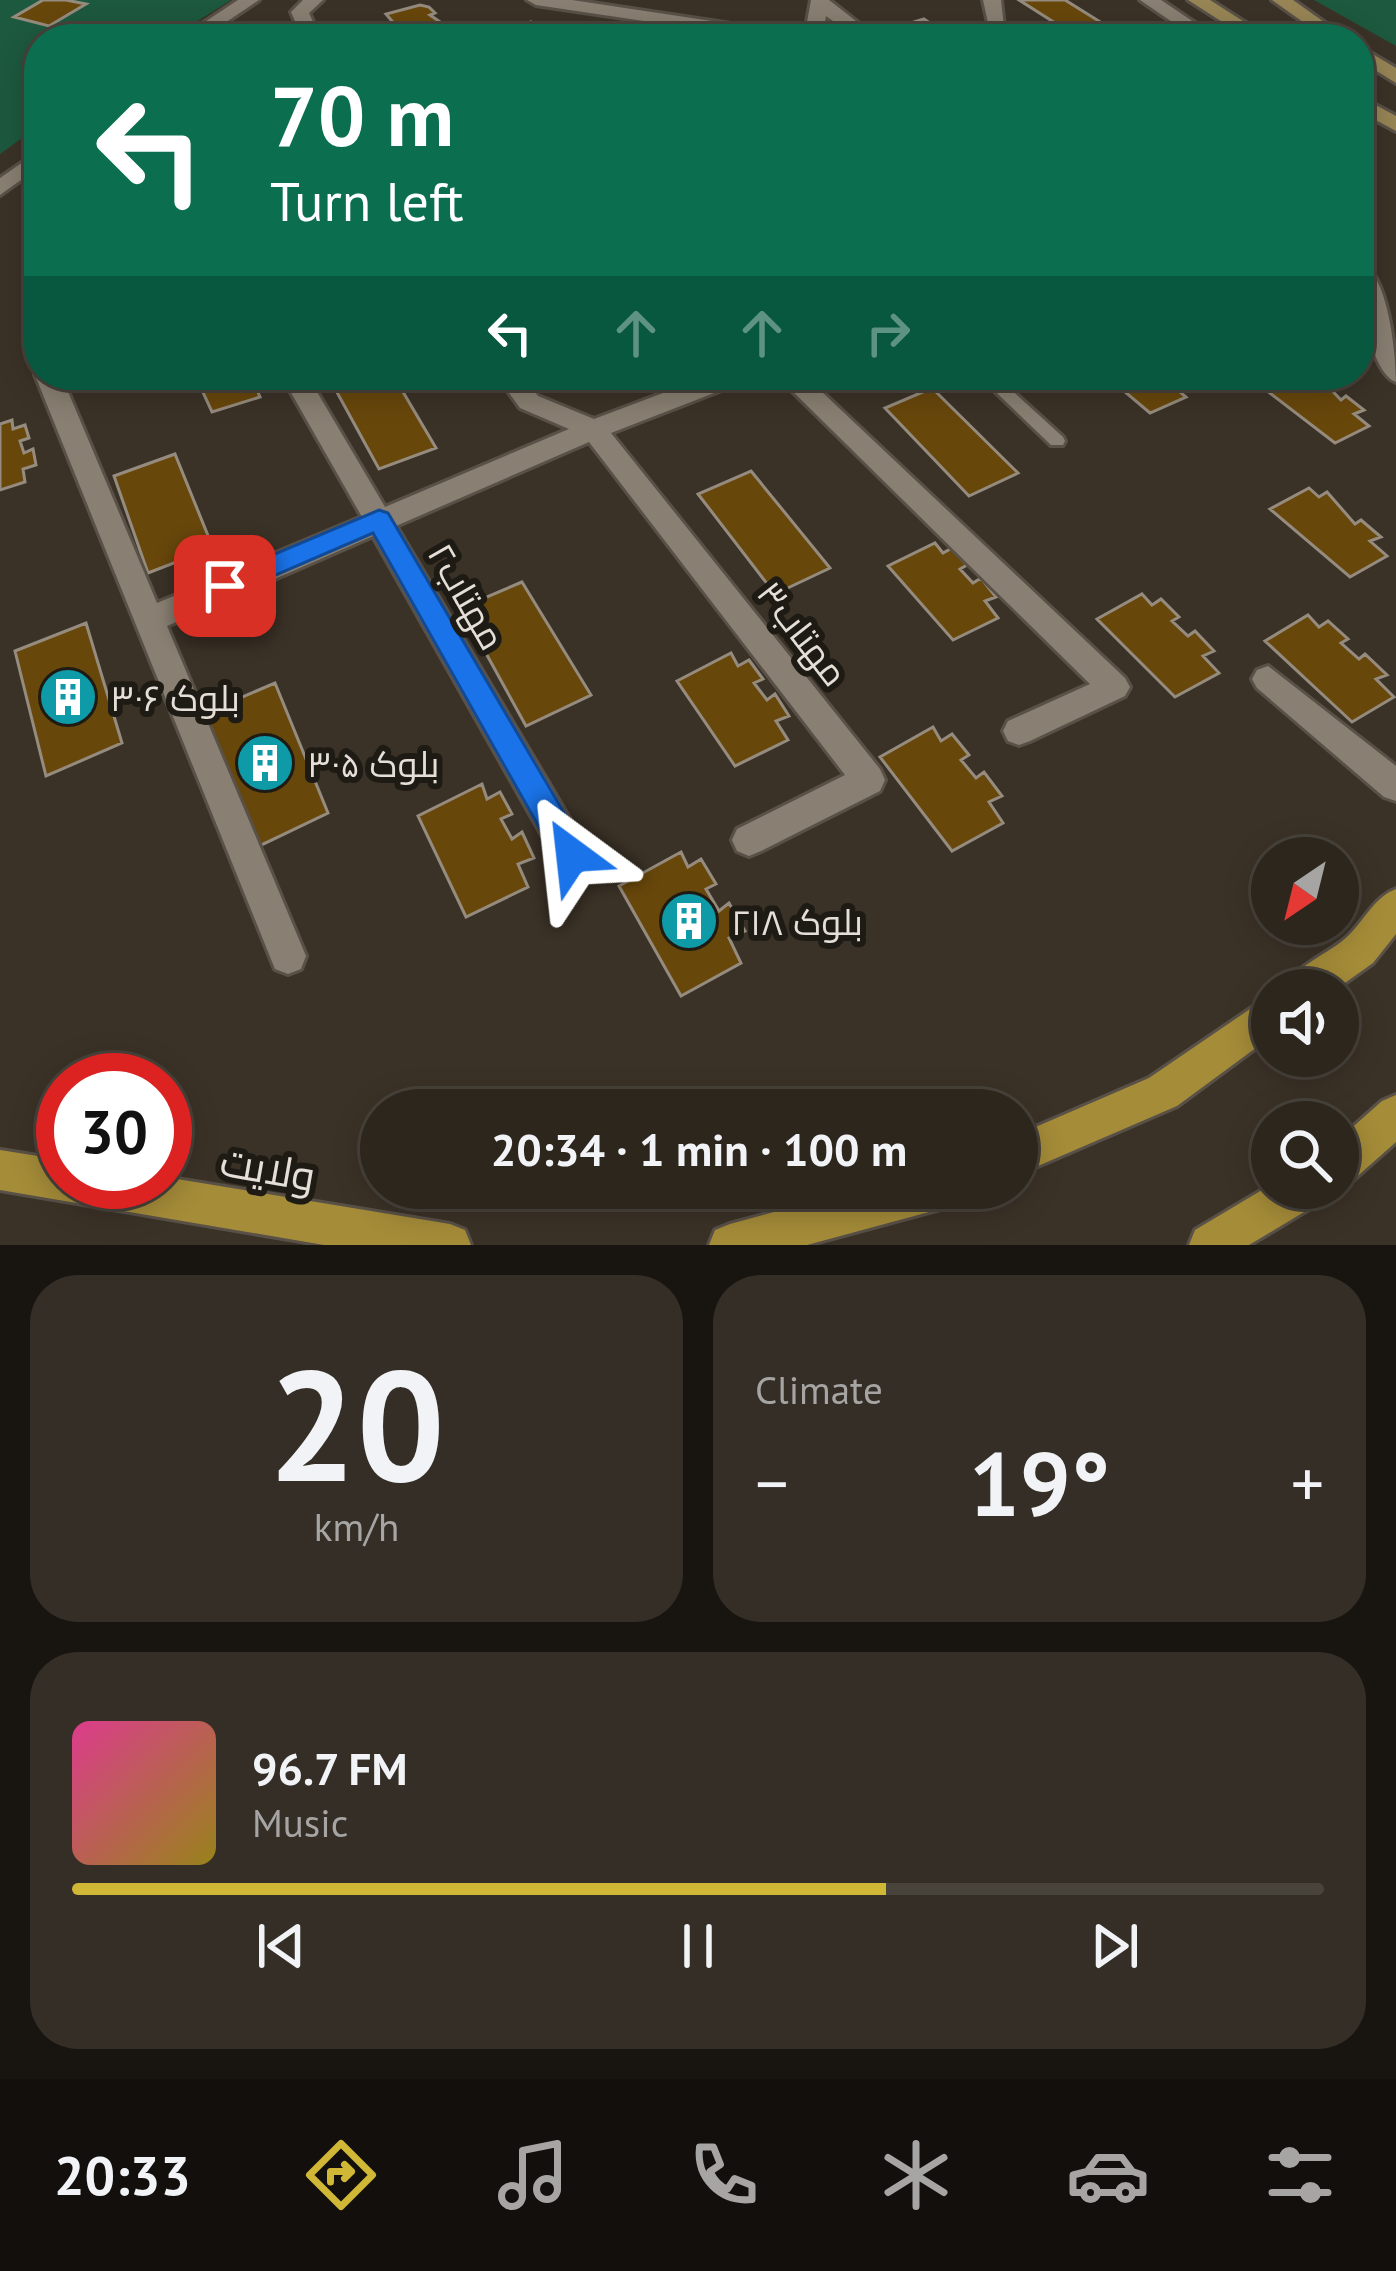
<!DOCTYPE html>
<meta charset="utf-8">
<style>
body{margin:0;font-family:"PT Sans",Cairo,sans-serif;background:#342e26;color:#f1f3f6;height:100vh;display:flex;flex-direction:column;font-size:45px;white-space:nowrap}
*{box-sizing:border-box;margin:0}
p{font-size:39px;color:#a6a5a4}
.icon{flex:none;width:66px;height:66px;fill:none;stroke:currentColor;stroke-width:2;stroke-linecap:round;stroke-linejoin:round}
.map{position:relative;height:1245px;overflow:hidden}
.details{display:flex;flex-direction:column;gap:30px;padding:30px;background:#181510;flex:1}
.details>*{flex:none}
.banner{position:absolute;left:24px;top:24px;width:1350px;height:366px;border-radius:48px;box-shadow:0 6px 30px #0003,0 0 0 3px #48433b;background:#0b6e4f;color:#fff;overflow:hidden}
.needle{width:78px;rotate:215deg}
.tools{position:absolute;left:1251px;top:837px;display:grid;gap:24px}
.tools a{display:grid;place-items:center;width:108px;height:108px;border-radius:50%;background:#2c261d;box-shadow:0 6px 30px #0003,0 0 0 3px #48433b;font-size:60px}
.speed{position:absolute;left:36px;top:1053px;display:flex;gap:24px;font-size:60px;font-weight:700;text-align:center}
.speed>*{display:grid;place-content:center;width:156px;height:156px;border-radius:50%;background:#2c261d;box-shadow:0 6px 30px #0003,0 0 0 3px #48433b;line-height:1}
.speed .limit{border:18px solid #d22;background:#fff;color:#111}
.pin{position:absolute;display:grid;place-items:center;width:102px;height:102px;color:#fff;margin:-51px;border-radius:24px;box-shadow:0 6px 18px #0006}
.me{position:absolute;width:132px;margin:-66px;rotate:330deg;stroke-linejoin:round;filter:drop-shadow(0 0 9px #0008)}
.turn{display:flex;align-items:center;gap:42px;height:252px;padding:0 48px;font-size:54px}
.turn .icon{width:156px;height:156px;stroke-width:2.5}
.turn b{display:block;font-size:84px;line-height:102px}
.lanes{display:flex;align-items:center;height:114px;padding:0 48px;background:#0003;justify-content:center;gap:60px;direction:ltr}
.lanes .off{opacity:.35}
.big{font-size:90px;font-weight:700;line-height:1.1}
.details .tile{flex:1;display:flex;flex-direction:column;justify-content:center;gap:18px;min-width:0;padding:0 42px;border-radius:48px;background:#342e26}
.details .dial{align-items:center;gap:0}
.dial b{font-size:156px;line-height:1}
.song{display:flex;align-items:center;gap:36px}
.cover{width:144px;height:144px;border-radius:18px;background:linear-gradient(135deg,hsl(330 70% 55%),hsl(50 70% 35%))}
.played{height:12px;border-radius:6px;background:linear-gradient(90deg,#d1b736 65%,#48433b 65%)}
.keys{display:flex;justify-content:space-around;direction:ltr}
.heat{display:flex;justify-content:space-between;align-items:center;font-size:66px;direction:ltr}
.details .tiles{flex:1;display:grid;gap:30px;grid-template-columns:1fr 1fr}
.tile:last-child{grid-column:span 2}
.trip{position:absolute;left:360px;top:1089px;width:678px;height:120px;border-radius:60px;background:#2c261d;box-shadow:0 6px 30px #0003,0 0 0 3px #48433b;font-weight:700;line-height:120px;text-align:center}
.tab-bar{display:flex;height:192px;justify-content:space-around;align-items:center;background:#120f0c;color:#a6a5a4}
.tab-bar .icon{width:84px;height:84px}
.tab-bar .current{color:#d1b736}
.tab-bar b{font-size:54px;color:#f1f3f6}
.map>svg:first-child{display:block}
.green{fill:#1d593e}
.building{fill:#68470b;stroke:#958b7e;stroke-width:3}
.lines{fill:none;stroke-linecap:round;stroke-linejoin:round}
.service-casing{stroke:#595147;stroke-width:6}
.minor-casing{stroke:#595147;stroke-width:6}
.secondary-casing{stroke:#595147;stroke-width:6}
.primary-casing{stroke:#595147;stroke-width:6}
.service{fill:#897f72;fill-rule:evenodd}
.minor{fill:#897f72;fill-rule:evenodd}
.secondary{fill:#978556;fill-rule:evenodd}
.primary{fill:#a58c39;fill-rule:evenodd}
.route{fill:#1a73e8;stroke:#114b97;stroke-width:3}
.labels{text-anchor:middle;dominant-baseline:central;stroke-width:12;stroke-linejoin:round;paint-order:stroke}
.street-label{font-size:36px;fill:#e5dfd8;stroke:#1e1b15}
.poi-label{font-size:36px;fill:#e5dfd8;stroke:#1e1b15;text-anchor:start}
.near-street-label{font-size:42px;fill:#e5dfd8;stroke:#1e1b15}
</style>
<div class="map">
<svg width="1396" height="1245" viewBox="0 0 1396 1245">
<rect width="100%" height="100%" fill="#3b3227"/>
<!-- green -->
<path class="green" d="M0 0H231L169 39H39V126L0 154Z
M1314 0H1396V46Z"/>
<!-- building -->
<path class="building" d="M43 0H66L86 4 49 26 14 17Z
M1019 0H1065L1102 23 1071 33Z
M420 5 429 7 435 13 430 15 446 26 437 27 442 34 407 39 386 14Z
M924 19 953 39H906L891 29Z
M531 22 556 39H504L497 32Z
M195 375H265L267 381 255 385 260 397 212 412Z
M361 375H393L436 448 379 469 333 385Z
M1105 375H1175L1183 382 1173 386 1186 397 1150 413Z
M1287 375H1317L1341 400 1346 396 1364 410 1354 414 1369 426 1335 443 1262 387Z
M932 388 1018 473 969 496 885 408Z
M12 420 13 429 25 425 29 438 20 441 24 453 33 449 36 465 23 469 25 482 0 490V424Z
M175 454 213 548 148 573 114 476Z
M751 471 830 568 775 594 698 494Z
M1309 488 1319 497 1327 492 1355 524 1361 520 1381 537 1370 541 1387 556 1350 577 1270 509Z
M935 543 943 553 952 548 967 565 960 569 973 583 981 578 996 597 985 601 998 618 953 640 888 566Z
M522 582 591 695 526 726 461 608Z
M1142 594 1152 605 1161 599 1179 617 1172 621 1188 636 1195 631 1214 651 1203 656 1219 673 1175 697 1097 619Z
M1308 615 1319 627 1328 621 1348 639 1341 643 1359 659 1365 654 1387 675 1376 679 1394 697 1352 722 1265 641Z
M86 623 122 743 46 776 15 651Z
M731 653 738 666 749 660 763 679 754 683 767 700 775 694 789 716 776 721 788 740 735 766 677 681Z
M275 683 328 813 253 849 205 713Z
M933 727 941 741 952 734 969 755 961 760 976 778 984 772 1002 796 989 802 1003 823 952 851 880 757Z
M482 784 487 799 500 792 512 814 501 819 512 839 522 832 534 858 518 864 528 887 466 917 418 816Z
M681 852 688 867 701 859 716 884 706 889 719 911 729 903 745 931 729 938 741 963 681 996 619 886Z"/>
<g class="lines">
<defs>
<path id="service" d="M978 375H995L1063 437 1065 441 1063 445H1051Z"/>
<path id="minor" d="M238 0H259L201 39H179Z
M303 0H323L309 13 321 39H303L291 12Z
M527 0H572L738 25 747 30 738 35 536 5Z
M811 0H829L879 39H858L826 16 822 39H804Z
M983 0H1001L1005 36 990 32Z
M1140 0H1161L1219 39H1197Z
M39 151V167L0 195V178Z
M1359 261C1388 272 1396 353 1396 382 1368 371 1359 288 1359 261Z
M39 369V375H61L157 603 362 517 281 375H307L385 507 569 429 520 408 496 375H522L538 396 594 419 711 375H749L745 381 611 433 880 769 885 780 880 791 761 851 749 856 737 851 732 840 737 829 845 775 589 442 396 526 584 843 589 855 584 867 572 871 560 867 373 536 167 626 306 956 301 969 288 974 275 969 35 375Z
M776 375H804L1125 678 1130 687 1125 696 1030 741 1019 745 1008 741 1003 731 1008 721 1090 684Z
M1268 666 1396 766V801L1384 797 1257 688 1252 679 1257 670Z"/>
<path id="secondary" d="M1188 0H1210L1271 39H1249Z
M1272 0H1293L1348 39H1327Z
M1359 46 1396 68V83L1359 60Z
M1359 96 1396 116V131L1359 111Z"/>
<path id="primary" d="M1396 889V934L1373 963 1335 990H1285C1296 963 1329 955 1349 935 1365 919 1375 897 1396 889Z
M1272 994V1036L1177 1106 1017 1175V1135L1149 1078Z
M1396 1095V1142L1352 1181 1338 1187V1140L1382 1101Z
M0 1150 63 1160V1182H165V1177L450 1224 465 1230 471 1245H324L0 1190Z
M1272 1184V1188H1325L1319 1203 1249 1245H1189L1195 1230Z
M863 1188H961L955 1203 940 1209 807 1245H709L715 1230 730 1224Z"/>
</defs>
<!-- service casing -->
<use href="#service" class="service-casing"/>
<!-- minor casing -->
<use href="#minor" class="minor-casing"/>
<!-- secondary casing -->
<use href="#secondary" class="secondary-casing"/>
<!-- primary casing -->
<use href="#primary" class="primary-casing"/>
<!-- service -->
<use href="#service" class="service"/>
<!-- minor -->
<use href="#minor" class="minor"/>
<!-- secondary -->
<use href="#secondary" class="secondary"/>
<!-- primary -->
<use href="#primary" class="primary"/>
</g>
<!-- route -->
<path class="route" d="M379 510 388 513 583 845 588 855 583 866 572 870 561 866 373 533 225 597 212 586 216 579Z"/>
<!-- icons -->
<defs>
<symbol id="building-disc" viewBox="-11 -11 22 22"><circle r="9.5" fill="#0f9aa8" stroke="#1e1b15"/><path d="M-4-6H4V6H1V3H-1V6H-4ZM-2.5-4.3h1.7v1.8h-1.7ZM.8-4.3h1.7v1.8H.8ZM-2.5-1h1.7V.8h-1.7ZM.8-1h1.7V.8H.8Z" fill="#fff"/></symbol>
</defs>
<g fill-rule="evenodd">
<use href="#building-disc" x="35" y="664" width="66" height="66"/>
<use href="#building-disc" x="232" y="730" width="66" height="66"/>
<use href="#building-disc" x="656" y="888" width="66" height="66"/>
</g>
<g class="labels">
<!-- street labels -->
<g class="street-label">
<text transform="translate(467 596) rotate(60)">مهتاب۲</text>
<text transform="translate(803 633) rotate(52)">مهتاب۳</text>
</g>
<!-- poi labels -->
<g class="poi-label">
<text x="110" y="697">بلوک ۳۰۶</text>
<text x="307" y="763">بلوک ۳۰۵</text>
<text x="731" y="921">بلوک ۲۱۸</text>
</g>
<!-- near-street labels -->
<g class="near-street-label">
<text transform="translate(268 1168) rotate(10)">ولایت</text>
</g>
</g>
</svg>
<div class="tools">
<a><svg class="needle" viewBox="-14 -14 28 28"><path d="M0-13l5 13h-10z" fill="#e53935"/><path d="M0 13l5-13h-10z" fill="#a6a5a4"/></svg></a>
<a><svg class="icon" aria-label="sound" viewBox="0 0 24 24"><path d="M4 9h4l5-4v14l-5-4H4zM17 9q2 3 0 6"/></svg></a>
<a><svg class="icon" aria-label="search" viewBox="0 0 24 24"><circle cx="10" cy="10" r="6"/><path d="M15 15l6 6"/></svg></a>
</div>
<div class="speed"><div class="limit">30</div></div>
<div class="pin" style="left:225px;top:586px;background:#d93025"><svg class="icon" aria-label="arrive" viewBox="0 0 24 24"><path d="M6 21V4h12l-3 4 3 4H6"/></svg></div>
<svg class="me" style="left:572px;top:855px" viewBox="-20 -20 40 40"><path d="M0-17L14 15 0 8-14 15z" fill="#1a73e8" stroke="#fff" stroke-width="4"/></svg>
<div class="trip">20:34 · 1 min · 100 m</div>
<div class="banner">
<div class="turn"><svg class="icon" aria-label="left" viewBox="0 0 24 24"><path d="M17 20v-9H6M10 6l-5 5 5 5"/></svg><div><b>70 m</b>Turn left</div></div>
<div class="lanes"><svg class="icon" aria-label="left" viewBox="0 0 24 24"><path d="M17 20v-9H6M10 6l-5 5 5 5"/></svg><svg class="icon off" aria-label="ahead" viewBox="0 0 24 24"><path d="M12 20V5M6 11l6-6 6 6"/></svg><svg class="icon off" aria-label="ahead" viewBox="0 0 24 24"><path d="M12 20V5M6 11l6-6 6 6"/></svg><svg class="icon off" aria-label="right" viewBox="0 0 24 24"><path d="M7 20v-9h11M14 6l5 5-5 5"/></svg></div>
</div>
</div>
<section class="details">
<div class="tiles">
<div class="tile dial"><b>20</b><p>km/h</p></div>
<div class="tile"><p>Climate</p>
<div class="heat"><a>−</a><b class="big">19°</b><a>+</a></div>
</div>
<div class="tile">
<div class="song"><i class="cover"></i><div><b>96.7 FM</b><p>Music</p></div></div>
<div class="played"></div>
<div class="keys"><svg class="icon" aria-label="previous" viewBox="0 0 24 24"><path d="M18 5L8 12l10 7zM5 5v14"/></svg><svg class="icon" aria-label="pause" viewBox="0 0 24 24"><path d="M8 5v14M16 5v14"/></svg><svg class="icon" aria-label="next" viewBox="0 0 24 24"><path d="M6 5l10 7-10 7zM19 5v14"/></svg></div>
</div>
</div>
</section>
<nav class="tab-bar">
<b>20:33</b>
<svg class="icon current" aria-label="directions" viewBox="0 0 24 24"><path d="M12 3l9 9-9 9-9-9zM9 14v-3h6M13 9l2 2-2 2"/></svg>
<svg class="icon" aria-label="music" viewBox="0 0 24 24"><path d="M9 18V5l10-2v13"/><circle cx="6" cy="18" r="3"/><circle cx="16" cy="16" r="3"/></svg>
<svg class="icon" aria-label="phone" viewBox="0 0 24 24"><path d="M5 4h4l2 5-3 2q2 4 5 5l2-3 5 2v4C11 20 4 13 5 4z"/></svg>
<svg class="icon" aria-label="climate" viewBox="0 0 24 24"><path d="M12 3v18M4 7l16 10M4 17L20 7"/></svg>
<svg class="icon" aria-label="car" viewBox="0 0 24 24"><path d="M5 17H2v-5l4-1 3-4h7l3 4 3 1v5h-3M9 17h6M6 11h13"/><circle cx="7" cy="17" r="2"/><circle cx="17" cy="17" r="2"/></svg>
<svg class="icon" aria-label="filters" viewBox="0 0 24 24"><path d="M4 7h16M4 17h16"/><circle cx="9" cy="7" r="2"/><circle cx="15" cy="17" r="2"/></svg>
</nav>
